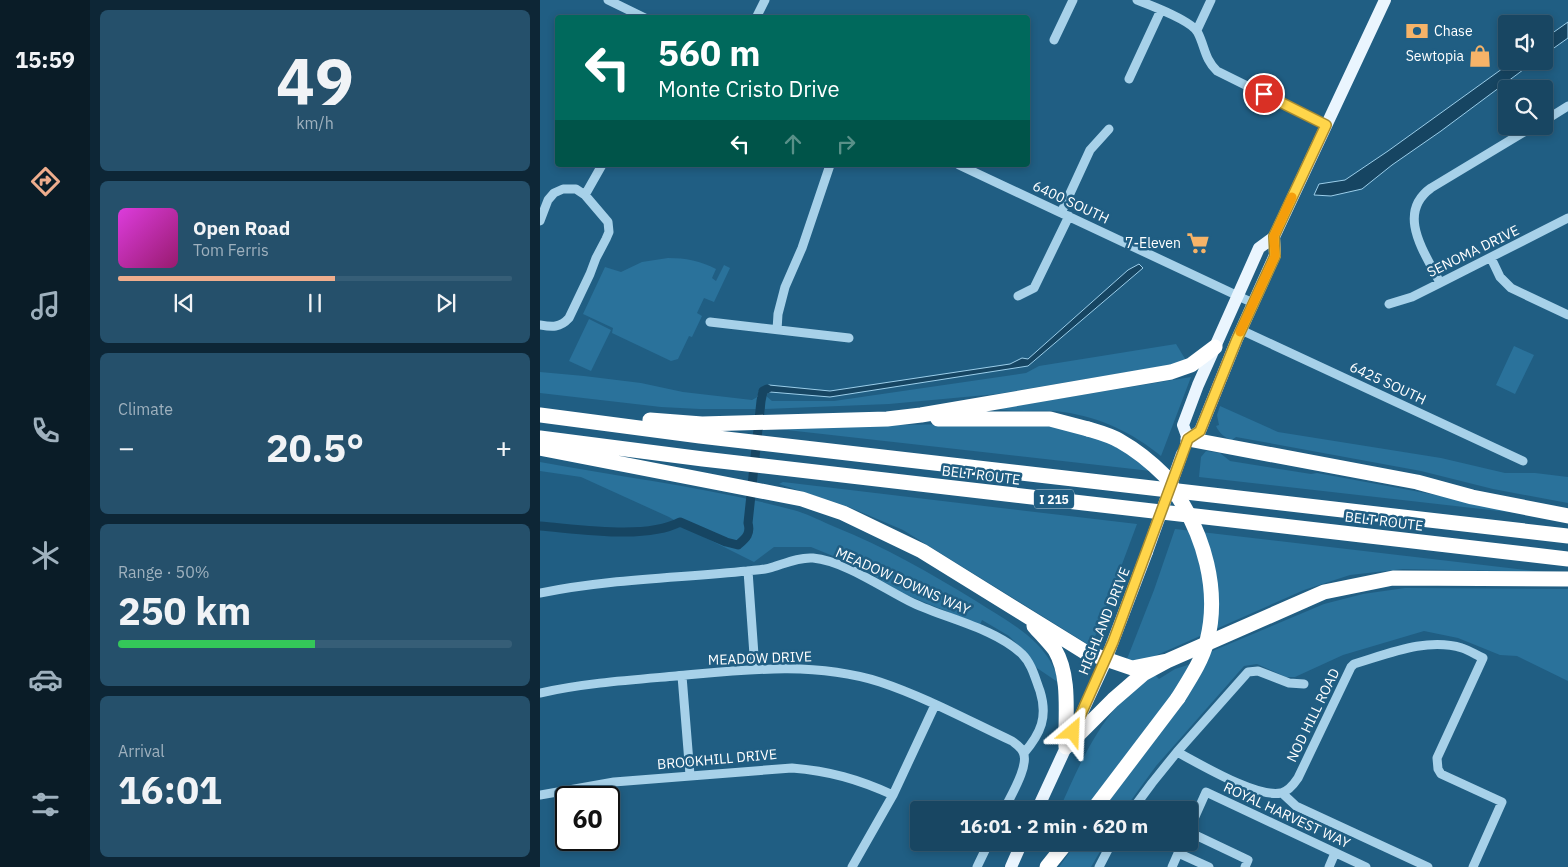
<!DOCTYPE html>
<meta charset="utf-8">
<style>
body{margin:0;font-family:"IBM Plex Sans",sans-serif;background:#25506b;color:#f1f3f6;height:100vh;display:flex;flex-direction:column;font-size:19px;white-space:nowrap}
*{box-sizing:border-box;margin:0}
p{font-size:16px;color:#9fb1be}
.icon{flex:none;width:28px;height:28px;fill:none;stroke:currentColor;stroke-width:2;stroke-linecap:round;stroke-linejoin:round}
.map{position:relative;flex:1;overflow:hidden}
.side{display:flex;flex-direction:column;gap:10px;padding:10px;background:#0d2636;width:450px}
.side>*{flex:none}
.hud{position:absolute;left:15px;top:15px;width:475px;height:152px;border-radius:5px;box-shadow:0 2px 8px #0003,0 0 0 1px #365e77;background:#00695c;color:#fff;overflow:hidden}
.controls{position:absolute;left:958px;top:15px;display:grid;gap:10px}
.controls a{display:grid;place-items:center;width:55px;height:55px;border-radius:5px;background:#184662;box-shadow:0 2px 8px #0003,0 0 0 1px #365e77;font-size:25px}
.speed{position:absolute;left:15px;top:786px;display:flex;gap:10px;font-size:25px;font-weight:700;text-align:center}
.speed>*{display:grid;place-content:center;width:65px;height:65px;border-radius:50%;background:#184662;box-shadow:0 2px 8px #0003,0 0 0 1px #365e77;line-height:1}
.speed .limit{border:2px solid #111;border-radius:8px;background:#fff;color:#111}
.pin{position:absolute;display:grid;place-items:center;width:42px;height:42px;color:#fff;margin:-21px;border:2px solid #fff;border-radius:50%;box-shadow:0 1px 5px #0007}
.me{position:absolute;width:55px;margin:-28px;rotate:26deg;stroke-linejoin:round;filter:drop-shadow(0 0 4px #0008)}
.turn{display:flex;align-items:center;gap:18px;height:105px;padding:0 20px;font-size:22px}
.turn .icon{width:65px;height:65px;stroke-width:2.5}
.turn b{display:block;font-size:35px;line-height:42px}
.lanes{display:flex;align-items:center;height:48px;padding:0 20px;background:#0003;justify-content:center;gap:25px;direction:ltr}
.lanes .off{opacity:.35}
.big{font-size:38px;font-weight:700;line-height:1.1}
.side .widget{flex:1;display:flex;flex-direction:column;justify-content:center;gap:8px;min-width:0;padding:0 18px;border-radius:8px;background:#25506b}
.side .dial{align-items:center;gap:0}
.dial b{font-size:65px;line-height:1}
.song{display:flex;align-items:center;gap:15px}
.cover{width:60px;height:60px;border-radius:8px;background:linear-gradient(135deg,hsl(300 70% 55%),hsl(320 70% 35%))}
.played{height:5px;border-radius:2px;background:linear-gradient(90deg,#eead8d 55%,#365e77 55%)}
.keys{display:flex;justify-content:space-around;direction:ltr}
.heat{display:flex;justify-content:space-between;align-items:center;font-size:28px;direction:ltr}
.charge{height:8px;border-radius:4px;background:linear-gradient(90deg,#34c759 50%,#365e77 0)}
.trip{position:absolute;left:370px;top:801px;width:288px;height:50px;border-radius:5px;background:#184662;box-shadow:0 2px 8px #0003,0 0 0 1px #365e77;font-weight:700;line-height:50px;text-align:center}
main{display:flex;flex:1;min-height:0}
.menu{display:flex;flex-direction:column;width:90px;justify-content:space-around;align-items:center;background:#0a1c27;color:#9fb1be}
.menu .icon{width:35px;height:35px}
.menu .current{color:#eead8d}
.menu b{font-size:22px;color:#f1f3f6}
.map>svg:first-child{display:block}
.green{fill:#2a729b}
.water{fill:#164562;stroke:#9bceea}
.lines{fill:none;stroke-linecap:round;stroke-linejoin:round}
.canal{stroke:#164562;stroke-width:9}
.minor{stroke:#a7d1e9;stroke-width:9}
.major{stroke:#eaf5fe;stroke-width:12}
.highway{stroke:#fff;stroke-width:15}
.major-bridge{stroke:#eaf5fe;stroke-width:12}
.highway-bridge{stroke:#fff;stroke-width:15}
.route-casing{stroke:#a68a30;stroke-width:12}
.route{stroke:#ffd54a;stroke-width:9}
.slow{stroke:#f59e0b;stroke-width:9}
.labels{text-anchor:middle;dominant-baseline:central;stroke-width:5;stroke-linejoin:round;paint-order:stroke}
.shield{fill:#205e83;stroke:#bccfda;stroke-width:1}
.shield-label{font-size:12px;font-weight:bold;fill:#fff}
.poi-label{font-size:14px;fill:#fff;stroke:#205e83;text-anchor:end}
.street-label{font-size:14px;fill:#fff;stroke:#205e83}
</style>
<main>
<nav class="menu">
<b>15:59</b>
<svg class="icon current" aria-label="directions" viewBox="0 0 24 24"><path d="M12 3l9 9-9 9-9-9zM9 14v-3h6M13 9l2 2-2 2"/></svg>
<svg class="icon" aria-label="music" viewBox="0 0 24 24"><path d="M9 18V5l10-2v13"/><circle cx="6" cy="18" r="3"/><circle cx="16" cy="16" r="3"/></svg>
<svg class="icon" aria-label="phone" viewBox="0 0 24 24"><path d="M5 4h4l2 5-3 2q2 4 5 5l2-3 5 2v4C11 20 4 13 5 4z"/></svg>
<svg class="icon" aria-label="climate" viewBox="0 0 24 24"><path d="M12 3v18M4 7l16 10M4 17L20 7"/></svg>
<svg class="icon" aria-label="car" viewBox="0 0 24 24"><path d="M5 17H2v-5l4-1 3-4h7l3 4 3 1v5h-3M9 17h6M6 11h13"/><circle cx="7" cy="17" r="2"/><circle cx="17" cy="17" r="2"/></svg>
<svg class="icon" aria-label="filters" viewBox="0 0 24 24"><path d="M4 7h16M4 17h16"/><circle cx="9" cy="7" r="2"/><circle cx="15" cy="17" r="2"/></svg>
</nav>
<section class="side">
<div class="widget dial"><b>49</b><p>km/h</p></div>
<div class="widget">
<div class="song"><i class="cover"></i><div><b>Open Road</b><p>Tom Ferris</p></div></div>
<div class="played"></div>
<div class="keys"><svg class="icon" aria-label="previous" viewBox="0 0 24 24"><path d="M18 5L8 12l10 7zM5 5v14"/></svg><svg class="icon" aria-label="pause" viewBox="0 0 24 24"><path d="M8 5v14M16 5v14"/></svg><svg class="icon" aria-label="next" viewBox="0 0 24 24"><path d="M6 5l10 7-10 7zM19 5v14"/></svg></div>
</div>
<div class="widget"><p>Climate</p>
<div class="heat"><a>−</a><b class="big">20.5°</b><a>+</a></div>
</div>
<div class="widget"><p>Range · 50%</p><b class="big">250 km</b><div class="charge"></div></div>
<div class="widget"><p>Arrival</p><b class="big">16:01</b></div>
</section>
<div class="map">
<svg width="1028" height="867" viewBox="0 0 1028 867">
<rect width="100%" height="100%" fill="#205e83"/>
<!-- green -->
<path class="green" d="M128 258C145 258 161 261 176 269L172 278 176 281 184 265 190 268 174 302 164 298 157 313 162 316 152 337 149 336 138 359 131 361 72 333 73 328 43 314 65 267 81 272 102 262Z
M49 319 71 330 51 371 29 361Z
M636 344 647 362 457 394 349 404 225 409V395L232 401H294L486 373 499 366Z
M974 346 994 355 975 394 956 385Z
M0 372 44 376 101 383 143 392 212 400 221 395 219 409H160L121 407 0 393Z
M651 377 621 456C593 433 560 417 523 412 501 409 479 413 457 409Z
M680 406 738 432 901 458 965 473H995L1028 477V503L953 489 881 471 696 437 692 440C685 438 679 433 676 426L679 425 677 415Z
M497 423 562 433 611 471 238 429 276 426Z
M666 451 680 453 690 461 771 474 777 473 1021 518 659 477 661 457Z
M0 462C86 478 173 488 257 511 270 515 283 522 295 527 345 547 390 573 436 601 470 623 509 641 519 683L497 668 485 652 469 636 442 620 440 625 362 593 320 567 271 547H234L214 562 156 533 129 517 41 477 0 471Z
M243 482 597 524 553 642 549 645 363 530 309 507 239 484Z
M635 529 1004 572 863 569 810 575 764 590 608 659 591 662 587 659 614 590Z
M865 588 1028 589V681L977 656 960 655 918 638 884 631 803 655 755 677H746L717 664 704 666 616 766 584 810H560L670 652 784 604 823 594Z
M654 663 646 678 545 810H519C536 773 551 736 578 705 589 694 602 685 614 674L619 679 635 669Z
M537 842 565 843 551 867H519Z"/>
<!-- water -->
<path class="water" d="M1028 22V38L1004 55V39Z
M973 61H995L901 131 852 165 822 189 791 196 774 195 779 184 805 180 848 151Z
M599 264 603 268 488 366 290 397 230 392 225 394V398L218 397 220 389 229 385 290 391 470 364 482 358 488 359 588 270Z"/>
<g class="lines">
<!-- canal -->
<path class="canal" d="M0 526C38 529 106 540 140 522L186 542 198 545C206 538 211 534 208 523L221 401 223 391 227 389"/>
<!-- minor -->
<path class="minor" d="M68 0 105 18
M597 0C610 5 653 21 658 33 665 47 665 60 677 71L786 125
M216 18 225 0
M657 30 671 0
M514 40 533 0
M589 79 621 10
M1004 121 1028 106
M419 165 713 303
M45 195 62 165
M521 213 550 150 569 129
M0 221 8 200 14 193 23 189H36L45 195 68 222 69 232 66 239 56 258 50 274 29 318C20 328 12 327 0 325
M951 258 960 277 971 288 1028 315
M900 283C886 254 855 214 891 188L994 126
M478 296 494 288 529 216
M849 304 872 297 900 283 1028 218
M170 322 309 338
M237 330 238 314 245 287 262 248 290 165
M701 330 983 461
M208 571 215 669
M0 593C68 579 138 578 207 571 215 570 225 570 233 567 246 563 259 557 273 558 305 561 344 589 373 603 407 619 454 628 482 654 492 664 495 678 500 691 508 717 501 733 484 753
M142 676 150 775
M0 693C45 683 90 680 136 676 204 670 273 661 340 682 385 697 429 721 472 741 476 744 481 747 483 752 490 765 470 797 464 810
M637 752C660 764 716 798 741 793 749 791 754 784 758 778L811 667 814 664C848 654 887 637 922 648 929 650 936 655 943 658L897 758 898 769 901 774 962 802 933 867
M742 793 756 806 888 867
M0 795 74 782 252 768C289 771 318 779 353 795
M592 810 612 783 637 752 708 672 718 671 749 683 764 684
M649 830 666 792 826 867
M649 832 708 860 705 867
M638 853 669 867
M312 867 353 795 395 705
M437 867 449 842
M559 867 572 842
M632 867 643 842
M789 867 795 853"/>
<!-- major -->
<path class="major" d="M648 439 643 425 658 385 719 248 734 237 845 0
M646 444 648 439 660 431 697 339 735 255 734 237
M497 810 564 665 607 552
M471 867 482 842"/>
<!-- highway -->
<path class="highway" d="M0 415 160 436 1028 536
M398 419H510L548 429
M110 420 162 424 347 419 381 415 631 372 651 365 675 347
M0 438 163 459 1028 559
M648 439 877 482 932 497 1028 516
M0 448 262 499 303 513 382 551 545 652 592 668 627 661
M494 626C501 634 509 642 515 650 531 677 525 717 526 747
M526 747 573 700 603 674 627 661 784 592 853 578 1028 579
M553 810 638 698
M507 867 527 842"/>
<!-- major-bridge -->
<path class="major-bridge" d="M607 552 642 454"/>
<!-- highway-bridge -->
<path class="highway-bridge" d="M548 429C558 432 570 435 580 441 596 450 612 463 625 476 629 481 632 487 635 492 664 535 680 590 667 641 662 661 649 680 638 698"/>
</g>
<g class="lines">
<defs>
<path id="route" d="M533 732 573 642 648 439 660 431 697 339 735 256 734 236 786 125 724 94"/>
</defs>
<!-- route casing -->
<use href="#route" class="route-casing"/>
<!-- route -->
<use href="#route" class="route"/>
<!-- slow -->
<path class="slow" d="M700 332 735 256 734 236 752 197"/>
</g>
<!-- icons -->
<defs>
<symbol id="bank-bare" viewBox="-9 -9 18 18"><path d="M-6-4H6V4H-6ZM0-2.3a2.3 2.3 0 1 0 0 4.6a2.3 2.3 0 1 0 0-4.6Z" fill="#f6b368" stroke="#205e83" stroke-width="2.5" paint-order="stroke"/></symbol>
<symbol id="shop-bare" viewBox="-9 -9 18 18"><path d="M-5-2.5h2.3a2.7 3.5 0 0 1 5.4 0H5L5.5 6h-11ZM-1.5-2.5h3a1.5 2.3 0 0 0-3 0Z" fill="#f6b368" stroke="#205e83" stroke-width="2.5" paint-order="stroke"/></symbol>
<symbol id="supermarket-bare" viewBox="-9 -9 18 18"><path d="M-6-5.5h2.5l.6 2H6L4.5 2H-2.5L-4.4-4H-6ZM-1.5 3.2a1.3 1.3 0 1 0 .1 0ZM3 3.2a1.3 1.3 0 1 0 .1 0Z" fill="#f6b368" stroke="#205e83" stroke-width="2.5" paint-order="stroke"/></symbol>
</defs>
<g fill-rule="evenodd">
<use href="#bank-bare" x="861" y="15" width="32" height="32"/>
<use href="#shop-bare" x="924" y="40" width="32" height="32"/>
<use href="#supermarket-bare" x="642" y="227" width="32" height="32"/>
</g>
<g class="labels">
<!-- shield labels -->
<rect class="shield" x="494" y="489.5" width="40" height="19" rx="4"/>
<g class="shield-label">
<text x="514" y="499">I 215</text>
</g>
<!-- poi labels -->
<g class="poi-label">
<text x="894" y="31" text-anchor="start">Chase</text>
<text x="924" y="56">Sewtopia</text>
<text x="641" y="243">7-Eleven</text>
</g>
<!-- street labels -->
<g class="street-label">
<text transform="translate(531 202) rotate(25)">6400 SOUTH</text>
<text transform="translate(933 251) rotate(-26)">SENOMA DRIVE</text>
<text transform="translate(848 383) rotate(25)">6425 SOUTH</text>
<text transform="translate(441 475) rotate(7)">BELT ROUTE</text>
<text transform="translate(844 521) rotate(7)">BELT ROUTE</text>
<text transform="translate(363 581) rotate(24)">MEADOW DOWNS WAY</text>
<text transform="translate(564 621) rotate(-68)">HIGHLAND DRIVE</text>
<text transform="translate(220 658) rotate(-2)">MEADOW DRIVE</text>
<text transform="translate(773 715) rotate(-64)">NOD HILL ROAD</text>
<text transform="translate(177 759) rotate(-5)">BROOKHILL DRIVE</text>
<text transform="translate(747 815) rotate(25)">ROYAL HARVEST WAY</text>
</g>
</g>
</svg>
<div class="controls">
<a><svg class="icon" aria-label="sound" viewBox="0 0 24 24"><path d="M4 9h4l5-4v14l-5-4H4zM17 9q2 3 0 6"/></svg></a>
<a><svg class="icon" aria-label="search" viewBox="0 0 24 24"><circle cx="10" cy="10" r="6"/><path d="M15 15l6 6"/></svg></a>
</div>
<div class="speed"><div class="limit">60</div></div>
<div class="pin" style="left:724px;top:94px;background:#d93025"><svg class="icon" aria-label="arrive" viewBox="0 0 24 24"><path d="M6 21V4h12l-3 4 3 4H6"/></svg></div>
<svg class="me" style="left:533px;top:732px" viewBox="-20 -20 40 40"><path d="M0-17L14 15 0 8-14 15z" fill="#ffd54a" stroke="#fff" stroke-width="4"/></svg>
<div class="trip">16:01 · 2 min · 620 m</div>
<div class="hud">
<div class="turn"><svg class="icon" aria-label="left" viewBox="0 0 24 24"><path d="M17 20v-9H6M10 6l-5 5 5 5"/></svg><div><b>560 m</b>Monte Cristo Drive</div></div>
<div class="lanes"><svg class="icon" aria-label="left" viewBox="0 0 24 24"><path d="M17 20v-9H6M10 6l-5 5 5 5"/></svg><svg class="icon off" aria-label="ahead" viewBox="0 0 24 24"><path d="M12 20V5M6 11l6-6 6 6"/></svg><svg class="icon off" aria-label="right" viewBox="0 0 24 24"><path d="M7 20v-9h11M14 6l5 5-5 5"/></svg></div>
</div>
</div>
</main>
